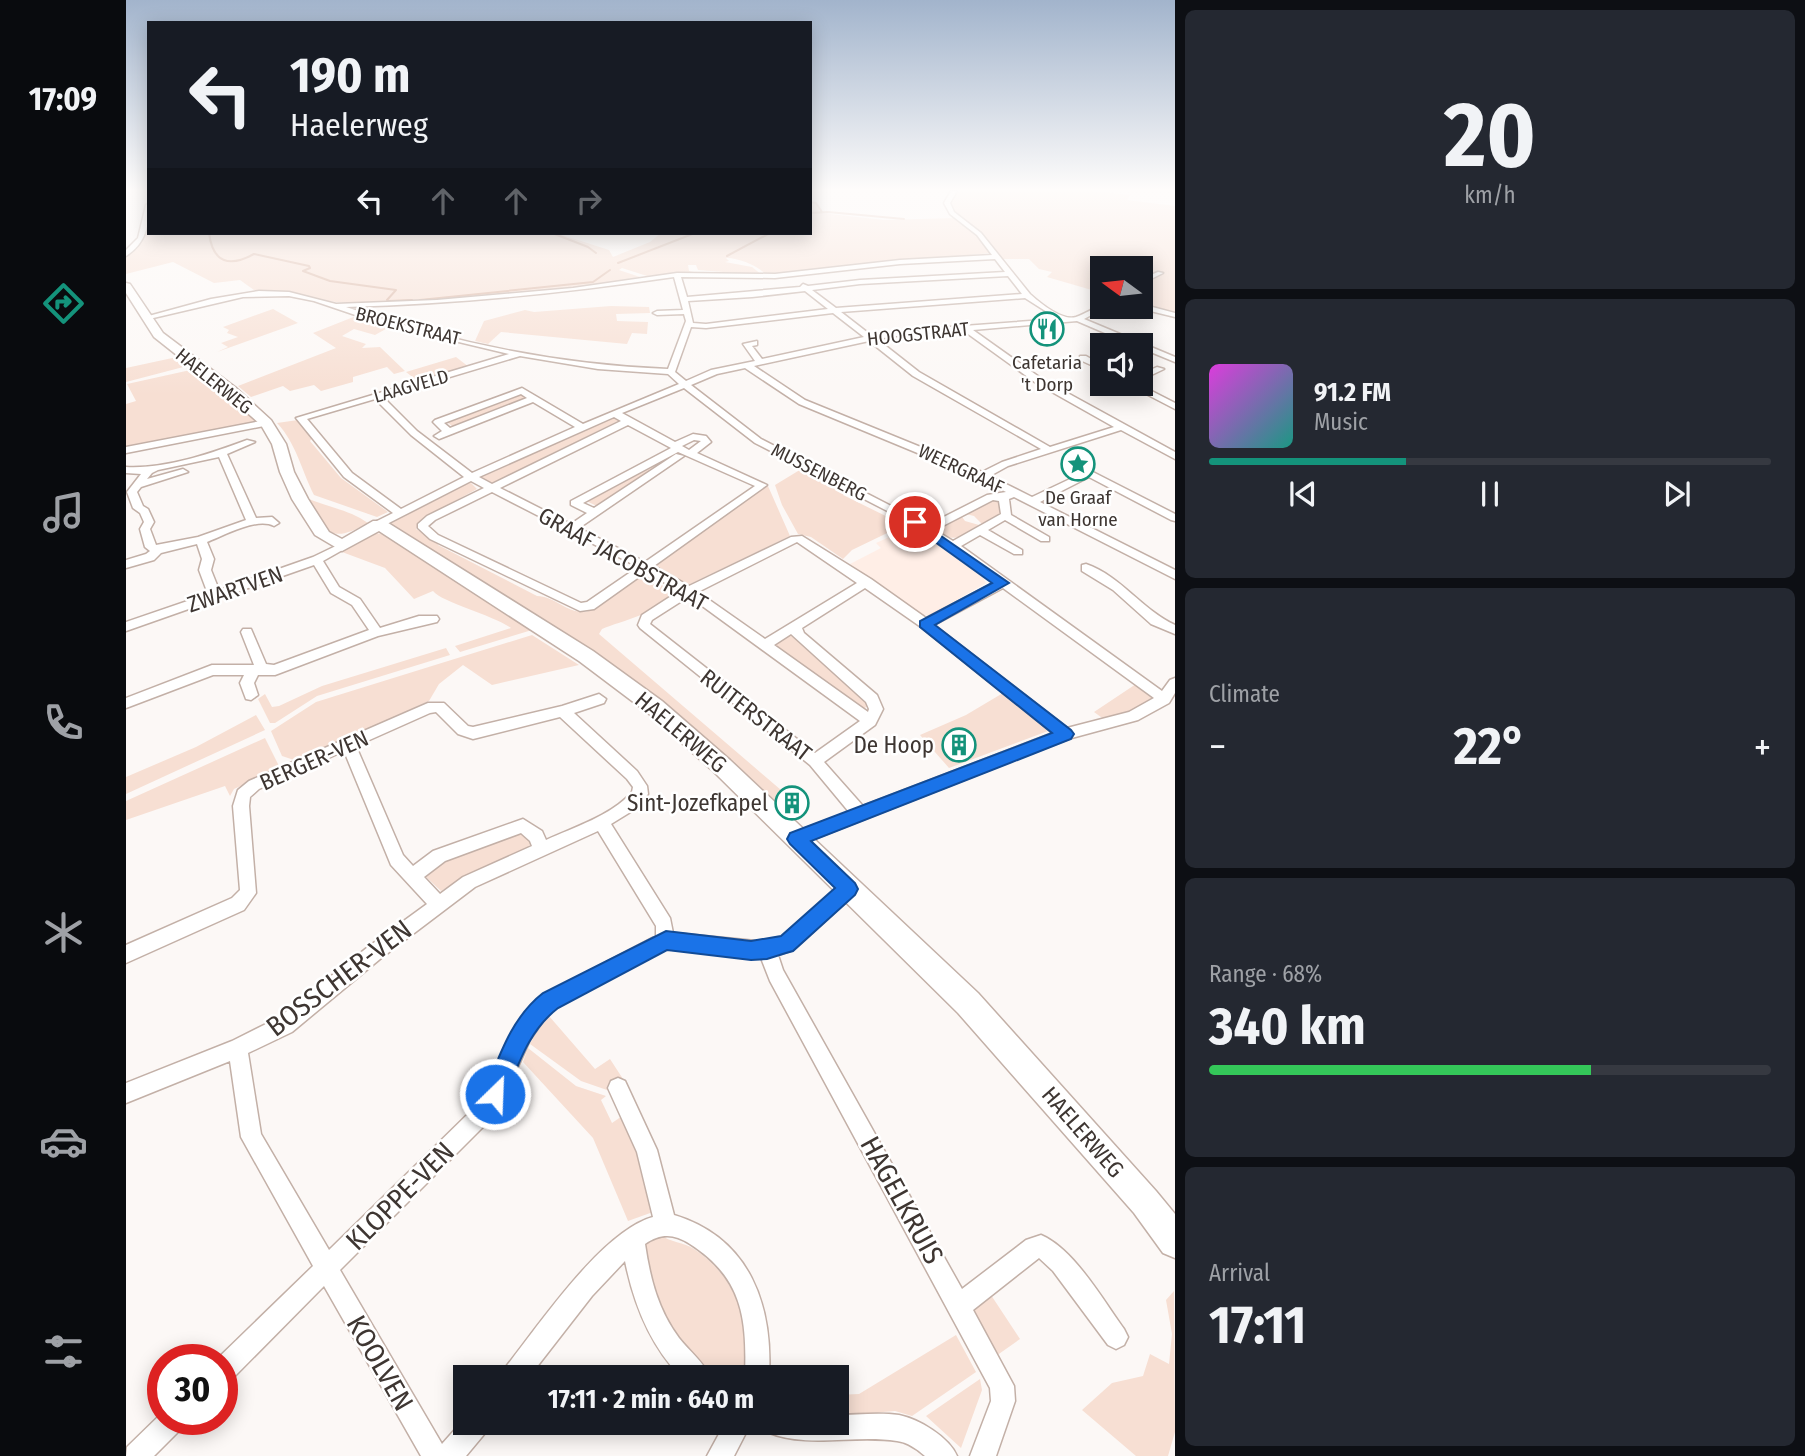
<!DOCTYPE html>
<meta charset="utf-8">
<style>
body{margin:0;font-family:"Fira Sans Condensed",sans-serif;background:#242831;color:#f1f3f6;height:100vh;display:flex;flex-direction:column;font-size:26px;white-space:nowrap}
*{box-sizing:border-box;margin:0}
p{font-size:23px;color:#9ea1a6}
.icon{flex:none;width:38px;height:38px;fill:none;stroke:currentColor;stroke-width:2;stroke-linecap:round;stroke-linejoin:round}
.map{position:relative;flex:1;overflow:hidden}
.panel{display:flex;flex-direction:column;gap:10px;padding:10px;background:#0d0f14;width:630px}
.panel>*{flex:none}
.top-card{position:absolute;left:21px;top:21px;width:665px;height:214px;border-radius:0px;box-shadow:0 4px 18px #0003;background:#171b24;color:#f1f3f6;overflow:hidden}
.needle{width:46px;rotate:285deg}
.controls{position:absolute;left:964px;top:256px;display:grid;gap:14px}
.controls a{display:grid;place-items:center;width:63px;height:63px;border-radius:0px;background:#171b24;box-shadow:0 4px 18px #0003;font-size:35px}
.speed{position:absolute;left:21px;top:1344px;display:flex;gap:14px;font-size:35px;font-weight:700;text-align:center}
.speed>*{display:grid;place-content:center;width:91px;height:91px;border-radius:50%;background:#171b24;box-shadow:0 4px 18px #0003;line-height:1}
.speed .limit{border:10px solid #d22;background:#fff;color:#111}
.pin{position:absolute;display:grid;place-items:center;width:60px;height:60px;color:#fff;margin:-30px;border:4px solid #fff;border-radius:50%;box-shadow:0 2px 7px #0007}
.me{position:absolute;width:77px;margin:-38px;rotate:24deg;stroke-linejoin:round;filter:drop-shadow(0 0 5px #0008)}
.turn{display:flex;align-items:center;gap:24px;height:147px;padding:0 28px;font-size:32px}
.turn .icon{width:91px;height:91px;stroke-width:2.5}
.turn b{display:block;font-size:49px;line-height:60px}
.lanes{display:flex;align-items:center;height:66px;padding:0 28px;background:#0003;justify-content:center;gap:35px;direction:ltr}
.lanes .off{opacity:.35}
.big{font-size:52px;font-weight:700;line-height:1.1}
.panel .widget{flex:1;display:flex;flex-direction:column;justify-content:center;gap:10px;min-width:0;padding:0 24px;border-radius:10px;background:#242831}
.panel .dial{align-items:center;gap:0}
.dial b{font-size:91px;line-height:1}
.song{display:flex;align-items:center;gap:21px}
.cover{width:84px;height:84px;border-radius:10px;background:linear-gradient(135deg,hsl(300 70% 55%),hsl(170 70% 35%))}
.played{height:7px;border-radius:4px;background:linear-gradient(90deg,#14937b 35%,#363941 35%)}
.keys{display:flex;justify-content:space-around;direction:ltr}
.heat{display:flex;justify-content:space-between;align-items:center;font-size:38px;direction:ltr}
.charge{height:10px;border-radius:5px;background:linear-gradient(90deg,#34c759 68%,#363941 0)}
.trip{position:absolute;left:327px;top:1365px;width:396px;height:70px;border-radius:0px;background:#171b24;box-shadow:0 4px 18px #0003;font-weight:700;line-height:70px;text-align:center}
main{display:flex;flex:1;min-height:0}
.tabs{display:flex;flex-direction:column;width:126px;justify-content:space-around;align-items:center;background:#090b0e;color:#9ea1a6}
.tabs .icon{width:49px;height:49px}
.tabs .active{color:#14937b}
.tabs b{font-size:32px;color:#f1f3f6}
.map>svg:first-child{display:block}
.built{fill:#ffeee6}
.green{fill:#f7dfd3}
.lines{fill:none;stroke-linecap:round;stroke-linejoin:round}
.stream{stroke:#dab5a3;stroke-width:2}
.street-casing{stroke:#c3b0a7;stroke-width:3}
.secondary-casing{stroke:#c3b0a7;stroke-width:3}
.street{fill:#fff;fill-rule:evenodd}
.secondary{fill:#fff;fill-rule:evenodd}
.route{fill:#1a73e8;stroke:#114b97;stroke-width:2}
.labels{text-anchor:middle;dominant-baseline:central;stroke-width:5;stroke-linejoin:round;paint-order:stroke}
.far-street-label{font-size:19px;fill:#3e3632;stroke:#fff}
.far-poi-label{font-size:19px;fill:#3e3632;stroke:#fff}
.street-label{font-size:23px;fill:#3e3632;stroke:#fff}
.poi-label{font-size:23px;fill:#3e3632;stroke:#fff;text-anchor:end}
.near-street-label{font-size:28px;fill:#3e3632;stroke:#fff}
</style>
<main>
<nav class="tabs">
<b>17:09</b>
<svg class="icon active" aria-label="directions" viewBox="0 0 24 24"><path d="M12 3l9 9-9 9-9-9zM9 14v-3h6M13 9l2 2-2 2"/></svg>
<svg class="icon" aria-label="music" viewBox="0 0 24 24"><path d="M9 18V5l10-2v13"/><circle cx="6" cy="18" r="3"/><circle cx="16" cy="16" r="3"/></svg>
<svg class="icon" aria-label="phone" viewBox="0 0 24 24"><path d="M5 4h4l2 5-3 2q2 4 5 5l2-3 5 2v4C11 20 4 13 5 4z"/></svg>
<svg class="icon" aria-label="climate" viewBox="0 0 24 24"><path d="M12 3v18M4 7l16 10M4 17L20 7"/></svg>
<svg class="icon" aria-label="car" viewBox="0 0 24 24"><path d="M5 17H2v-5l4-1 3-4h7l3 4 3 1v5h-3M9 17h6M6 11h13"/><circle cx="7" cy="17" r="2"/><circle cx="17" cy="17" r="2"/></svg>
<svg class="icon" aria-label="filters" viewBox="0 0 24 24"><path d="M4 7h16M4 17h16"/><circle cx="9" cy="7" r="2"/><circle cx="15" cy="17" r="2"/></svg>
</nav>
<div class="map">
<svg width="1049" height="1456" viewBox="0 0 1049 1456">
<rect width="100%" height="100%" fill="#fcf8f6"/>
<!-- built -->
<path class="built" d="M787 526 853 571 860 583 804 615H796L724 564 755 548 750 543Z"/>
<!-- green -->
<path class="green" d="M833 191H968L1004 195 1001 200 1049 206V313L1015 305V268H976V293L921 277 926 272 913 269 903 259H875L855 233 825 208 823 203Z
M684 202 690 203 695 213 758 220 830 218 847 230 865 253 640 275C633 265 609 257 600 258L603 261 599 262 626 267 636 275 572 270 570 265H562L563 271 571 273 521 276 496 268 493 270 514 277C418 294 319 303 222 303 191 302 163 290 132 293L114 280 88 283 47 262 0 274V255L17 240 23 210V233H430L483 250 487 257 524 242 535 233H684Z
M485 306 523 307 524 313 490 314 491 321 522 322 521 334 506 333 501 344 375 332 362 344 349 341 358 321 399 310 408 312Z
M147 309 172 323 91 352 102 347 95 343 112 337 101 333 103 330 97 327Z
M230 316 267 325 249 335 228 329 216 336 240 344 236 348 254 347 279 371 268 374 261 367 227 377V382L195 391 188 385 164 391 157 386 125 397 112 386 210 348 187 333Z
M51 357 65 365 0 382V368Z
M330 357 343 367 293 382 280 372Z
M69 369 130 419 129 422 0 449V404L10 401 1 384Z
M394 393 402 395 401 400 329 428 319 421Z
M485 418 494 420 367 483 354 478 356 475Z
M172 420 186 438 184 441 215 478 262 512 251 517 188 495C176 471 170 443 151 423Z
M551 450 552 455 473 507 458 500Z
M677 468 721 491 717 495 772 522 778 519 784 522 726 550 717 559 685 537 672 534 656 505 649 485Z
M345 483 351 489 296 519 290 529 312 542V545L411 596C428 596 441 613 458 612 478 609 497 579 518 574L542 589 545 592C539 612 494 621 476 629L473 634 662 796 649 805 542 706 514 685 265 524 270 518 338 484Z
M642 486 664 536 562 585 530 567 529 564 637 487Z
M178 497C200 507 222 509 242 523 201 546 201 530 178 497Z
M867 498 874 499 877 513 857 525 848 516 836 513Z
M834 514 839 521 853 525C832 538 830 544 807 529Z
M248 533 257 534 406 630 334 652 329 646 385 628C367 615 317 603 307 591L288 599 259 568 216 552Z
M666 633 741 700 743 705 736 710 649 647 648 641Z
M406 635 453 665 366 685 337 665 313 684 303 701 171 761 156 756 145 731 190 702Z
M320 648 324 655 191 696 149 723H144L132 699 139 694 146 707 153 706 196 686Z
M1010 684 1028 698 1009 712 979 720 968 712Z
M877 693 906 714 922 731 823 768 794 735 840 715Z
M130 715 139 730 0 794V777L70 747Z
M139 738 154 768 108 789 104 796 99 786 0 820V801Z
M397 833 405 841 403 847 347 873 315 891 298 875C321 857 368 835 397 833Z
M423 1016 469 1069 484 1059 497 1079 481 1090 455 1081 404 1044 413 1026Z
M402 1048 450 1086 480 1096 475 1100 486 1123 502 1112 527 1212 502 1221 467 1138 397 1062Z
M534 1234C544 1243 558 1242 568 1249 594 1266 613 1293 618 1324 619 1331 618 1339 619 1346 621 1360 624 1361 621 1377H576L537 1326 515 1251 522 1240Z
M1048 1291 1049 1432 1042 1456H1010L956 1410 986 1383 1017 1376 1024 1354 1043 1364 1046 1334 1040 1300Z
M863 1292 894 1339 870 1356 844 1308Z
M830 1335 850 1372 786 1416 769 1411 711 1416 710 1395 733 1394Z
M854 1379 856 1390 835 1448 800 1416Z"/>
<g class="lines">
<!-- stream -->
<path class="stream" d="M684 202 690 203 696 212
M684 213 702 212 778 219
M83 233C87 264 104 267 128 254L183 266 184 268 177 271 204 281 270 290 261 300 263 301 286 300
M426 233 462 247 470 253
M601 256 644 233
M492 263 569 233
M294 300 467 282 484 270"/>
<defs>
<path id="street" d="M825 191H831L824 203 828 212 855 233 904 294C914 303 936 321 950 317 959 314 968 308 976 304V306H982L958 319 1049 357V362L1015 348V345H1007L951 321 847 330 916 379 1049 452V459L995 430 882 466 864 476 906 497 963 470 1049 514V521L1045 520 963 477 914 502 1049 570V579L888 497 883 499 885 515 923 537V541H915L879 520 862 530 896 550V554H888L854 535 835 546 1036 691 1044 680 1049 678V693L1043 703 1012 720 942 739 670 846 664 844 662 839 664 834 723 812 684 765 514 628 512 625 516 615 553 591 520 572 468 609 454 611 304 539 292 528V524L301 516 358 488 345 481 257 526H249V522L267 513 218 477 170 418 383 354 253 323 188 301 163 296 117 297 23 319 19 317 85 299 133 291 163 292 210 304 311 300 447 288 551 273 649 274 774 260 866 255 851 235 824 214 818 203ZM869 259 879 272 734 280 682 286 677 284 674 287 561 297 555 277 649 278 774 264ZM882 276 896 294 710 308 686 290 734 284ZM548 277 557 310 531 311 527 313 531 315 558 314 560 321 542 369C434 365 323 342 220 307 331 304 439 293 548 277ZM679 291 702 309 580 324 567 323 562 301 626 297ZM899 298 932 319 783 330 746 336 715 312ZM707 313 738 337 636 359 626 346 631 345V341L617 344 629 361 585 370 560 381 549 372 565 327 580 328ZM838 331 910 383 988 427 924 447 793 372 751 339 783 334ZM743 341 787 376 915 449 876 462 856 472 679 400 628 366ZM394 356 472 369 542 374 553 384 457 424 396 388 309 420 307 422 316 431 308 436 313 439 407 402 449 427 346 473 291 431 257 397ZM619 368 673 404 852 478 880 492 861 495 802 525 635 439 565 385 591 374ZM558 388 629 443 775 518 823 548 869 582 800 618 745 579 676 536 665 537 563 586 528 566 641 485 571 453 585 442 580 436 567 434 549 442 496 413ZM395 394 401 398 324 428 318 423ZM249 399 285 435 338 477 275 509 226 473 181 419ZM488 417 495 421 366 484 353 477ZM502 425 545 448 445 501V505L461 513 445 524 374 488ZM568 440 575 441 563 450 556 446ZM552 452 629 486 519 562 453 528 558 456 550 454 468 508 457 503ZM366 492 512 567 461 602 455 603 312 535 302 526 309 520ZM867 500 873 501 875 514 827 541 809 530ZM671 542 731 583 639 639 572 592ZM739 588 795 627 927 733 737 806 698 762 749 725 757 709 751 695 678 633 676 628ZM877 588 1028 698 1003 712 941 728 808 625ZM562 597 568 600 734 721 689 753 524 624 526 620ZM665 634 740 702 743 709 742 712 648 645Z
M23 203C23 226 20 243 0 256V250L12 238 20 205Z
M1032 272 1037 273 1015 284V279Z
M1015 304 1049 313V317L1012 308Z
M954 356H960L976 365V370L954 360Z
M1031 367 1038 369 1015 380V374Z
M999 383H1010L1049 403V409Z
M140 420 143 421V425L0 453V447Z
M121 440 129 442 101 454 130 518 146 517 153 523 148 526C131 517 99 535 81 542L88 559 85 570 93 590 187 557 216 543 222 546 220 548 197 561 213 587 234 599 254 628 293 616H311L313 619 311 622 252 636 149 675H132L128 683 132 695 125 700 120 699 114 683 118 675H87L0 708V698L86 665H128L115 632 117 629H125L140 664 148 665 243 630 226 605 205 593 188 565 0 631V622L82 594 73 570 76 559 71 544 35 553 28 560 0 568V560L20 554 24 551 19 547 14 529 18 522 14 513 7 508 1 492 15 474 0 473V467C40 469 83 454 121 440ZM93 457 120 520 72 537 30 545 24 529 28 522 22 509 17 506 11 492 15 487 62 472 57 469 21 479 26 473 32 470Z
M960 564C995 576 1016 610 1049 625V634L1025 624 987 590 956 571V565Z
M473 694 480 699 478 703 448 713 511 771 521 786 522 794 511 808 485 824 544 918 547 933 641 942 656 937 717 884 723 881 729 884 731 889 729 894 667 950 652 955 657 970 836 1289 900 1240 915 1235C948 1249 977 1300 998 1329L1002 1337 998 1345 990 1349 982 1345 927 1271 913 1258 847 1310 888 1386 889 1401 870 1456H844L865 1401 864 1388 644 981 635 958 540 948 431 1006 420 1017 404 1040 382 1089 359 1125 214 1270 316 1444 340 1417V1423H363L360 1432 340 1456H295L198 1286 105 1380 96 1383V1360H90L187 1266 115 1137 104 1061 0 1103V1083L106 1041 152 1018 242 947 301 904 265 865 218 751 133 789 124 797 123 806 130 893 118 910 0 963V945L106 898 114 890 107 806 112 790 123 781 302 703H318L342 726 347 727 436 706ZM310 712 332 734 347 739 434 717 501 779 507 787 506 792C485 816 448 827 420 840L416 831 397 819 307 851 287 866 277 855 230 746 304 713ZM472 831 530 926V936L419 994 407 1004 390 1026 368 1075 345 1111 203 1250 135 1134 122 1053 166 1032 254 959 349 887ZM395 833 404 841 406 846 337 877 314 894 298 877 319 861Z
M492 1078 499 1081 531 1150 548 1215C624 1238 647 1305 643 1377H619C621 1319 617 1278 564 1244 548 1234 535 1233 519 1244 524 1278 532 1310 553 1338 563 1351 578 1362 584 1377H555C524 1345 508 1305 499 1261L466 1296 403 1377H376L379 1368C413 1325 476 1231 527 1217L511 1152 482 1088 485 1081Z
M37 1412V1419H59L56 1428 28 1456H0L1 1447Z
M710 1415C730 1415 753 1412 773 1415 793 1419 823 1437 831 1456H799C791 1449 781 1442 771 1441 728 1434 683 1449 641 1432L638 1423H710Z
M599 1423H625L608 1456H581Z"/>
<path id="secondary" d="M0 283 4 284 37 333 110 388 145 420 160 444 168 472 182 499 203 532 216 539 247 521H259L467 651 536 701 604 760 852 993 1030 1191 1049 1214V1258L1037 1253 1008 1213 832 1013 588 772 522 713 453 661 253 531 216 551 189 535 166 499 154 472 146 444 135 425 100 394 28 337 0 293Z"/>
</defs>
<!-- street casing -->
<use href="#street" class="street-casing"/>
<!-- secondary casing -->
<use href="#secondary" class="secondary-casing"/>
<!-- street -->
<use href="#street" class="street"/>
<!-- secondary -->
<use href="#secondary" class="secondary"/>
</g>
<!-- sky -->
<linearGradient id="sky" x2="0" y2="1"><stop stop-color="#a2b4cc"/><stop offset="0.48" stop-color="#fefcfb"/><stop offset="1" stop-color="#fefcfb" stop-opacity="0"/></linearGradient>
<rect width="1049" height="395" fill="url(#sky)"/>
<!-- route -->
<path class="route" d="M789 518 883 583 809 625 945 730 948 734 945 739 685 841 729 883 732 889 729 895 667 951 660 953 641 959 625 960 541 950 432 1008C401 1032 392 1067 377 1102L369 1105 361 1102 358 1094C373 1057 385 1018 417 993L540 931 625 941 655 936 709 888 664 844 661 839 664 833 926 733 794 627V621L866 583 784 524 782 522Z"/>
<!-- icons -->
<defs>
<symbol id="restaurant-ring" viewBox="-11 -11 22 22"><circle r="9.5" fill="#fff" stroke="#14937b" stroke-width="1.5"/><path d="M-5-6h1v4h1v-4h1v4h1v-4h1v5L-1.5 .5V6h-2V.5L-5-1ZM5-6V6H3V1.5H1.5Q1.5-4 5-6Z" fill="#14937b"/></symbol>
<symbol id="sight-ring" viewBox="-11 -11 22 22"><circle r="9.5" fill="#fff" stroke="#14937b" stroke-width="1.5"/><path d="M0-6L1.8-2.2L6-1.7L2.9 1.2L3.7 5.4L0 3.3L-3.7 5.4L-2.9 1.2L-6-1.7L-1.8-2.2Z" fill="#14937b"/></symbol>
<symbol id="building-ring" viewBox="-11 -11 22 22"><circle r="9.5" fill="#fff" stroke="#14937b" stroke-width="1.5"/><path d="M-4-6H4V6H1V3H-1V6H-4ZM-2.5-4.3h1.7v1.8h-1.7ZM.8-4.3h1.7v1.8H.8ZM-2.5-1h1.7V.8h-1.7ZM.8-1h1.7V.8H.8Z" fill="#14937b"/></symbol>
</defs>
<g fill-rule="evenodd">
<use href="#restaurant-ring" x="902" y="310" width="38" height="38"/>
<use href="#sight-ring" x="933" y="445" width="38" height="38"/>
<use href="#building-ring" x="814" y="726" width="38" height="38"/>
<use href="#building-ring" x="647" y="784" width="38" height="38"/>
</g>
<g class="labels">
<!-- far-street labels -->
<g class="far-street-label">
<text transform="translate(282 326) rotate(14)">BROEKSTRAAT</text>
<text transform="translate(792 334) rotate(-6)">HOOGSTRAAT</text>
<text transform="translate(88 381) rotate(39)">HAELERWEG</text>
<text transform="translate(285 386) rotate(-16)">LAAGVELD</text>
<text transform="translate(835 469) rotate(25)">WEERGRAAF</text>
<text transform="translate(693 472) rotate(27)">MUSSENBERG</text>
</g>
<!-- far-poi labels -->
<g class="far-poi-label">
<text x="921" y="362">Cafetaria<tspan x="921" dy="22">'t Dorp</tspan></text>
<text x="952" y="497">De Graaf<tspan x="952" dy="22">van Horne</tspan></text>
</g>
<!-- street labels -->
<g class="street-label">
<text transform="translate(497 559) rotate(29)">GRAAF JACOBSTRAAT</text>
<text transform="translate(109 589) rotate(-19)">ZWARTVEN</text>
<text transform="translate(630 715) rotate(38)">RUITERSTRAAT</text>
<text transform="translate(555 732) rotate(40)">HAELERWEG</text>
<text transform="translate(188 760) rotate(-24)">BERGER-VEN</text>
<text transform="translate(957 1132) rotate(49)">HAELERWEG</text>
</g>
<!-- poi labels -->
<g class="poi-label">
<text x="808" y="745">De Hoop</text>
<text x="642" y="803">Sint-Jozefkapel</text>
</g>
<!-- near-street labels -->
<g class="near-street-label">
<text transform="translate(213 978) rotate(-37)">BOSSCHER-VEN</text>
<text transform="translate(274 1196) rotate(-45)">KLOPPE-VEN</text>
<text transform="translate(776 1200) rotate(61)">HAGELKRUIS</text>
<text transform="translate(254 1363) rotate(60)">KOOLVEN</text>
</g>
</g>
</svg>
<div class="controls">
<a><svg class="needle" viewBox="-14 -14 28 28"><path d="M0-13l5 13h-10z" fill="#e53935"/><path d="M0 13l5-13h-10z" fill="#9ea1a6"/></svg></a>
<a><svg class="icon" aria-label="sound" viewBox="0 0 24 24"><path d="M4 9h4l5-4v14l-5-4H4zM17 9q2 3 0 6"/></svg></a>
</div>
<div class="speed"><div class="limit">30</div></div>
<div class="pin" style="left:789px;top:522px;background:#d93025"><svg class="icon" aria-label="arrive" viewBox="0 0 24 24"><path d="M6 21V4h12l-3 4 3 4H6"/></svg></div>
<svg class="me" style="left:369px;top:1094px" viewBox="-20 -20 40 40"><circle r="17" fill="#1a73e8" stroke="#fff" stroke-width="3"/><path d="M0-11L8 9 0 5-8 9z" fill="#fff"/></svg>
<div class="trip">17:11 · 2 min · 640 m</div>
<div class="top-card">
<div class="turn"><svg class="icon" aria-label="left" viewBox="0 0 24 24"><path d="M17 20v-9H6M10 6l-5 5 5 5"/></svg><div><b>190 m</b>Haelerweg</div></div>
<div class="lanes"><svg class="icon" aria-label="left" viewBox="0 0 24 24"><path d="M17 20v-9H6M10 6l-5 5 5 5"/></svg><svg class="icon off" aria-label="ahead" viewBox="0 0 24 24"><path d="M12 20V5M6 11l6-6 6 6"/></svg><svg class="icon off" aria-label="ahead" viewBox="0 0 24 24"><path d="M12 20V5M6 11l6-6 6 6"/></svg><svg class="icon off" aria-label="right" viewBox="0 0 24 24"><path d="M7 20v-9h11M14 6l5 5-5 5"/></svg></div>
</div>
</div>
<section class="panel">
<div class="widget dial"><b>20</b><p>km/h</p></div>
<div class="widget">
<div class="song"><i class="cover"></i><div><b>91.2 FM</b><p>Music</p></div></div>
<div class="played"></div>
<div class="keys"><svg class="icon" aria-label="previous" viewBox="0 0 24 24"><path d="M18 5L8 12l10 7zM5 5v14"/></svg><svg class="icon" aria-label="pause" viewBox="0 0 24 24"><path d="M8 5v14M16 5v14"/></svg><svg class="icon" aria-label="next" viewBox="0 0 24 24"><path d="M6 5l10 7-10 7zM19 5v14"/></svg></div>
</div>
<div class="widget"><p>Climate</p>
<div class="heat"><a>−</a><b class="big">22°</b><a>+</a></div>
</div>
<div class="widget"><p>Range · 68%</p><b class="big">340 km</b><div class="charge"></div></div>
<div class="widget"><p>Arrival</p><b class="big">17:11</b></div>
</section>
</main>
